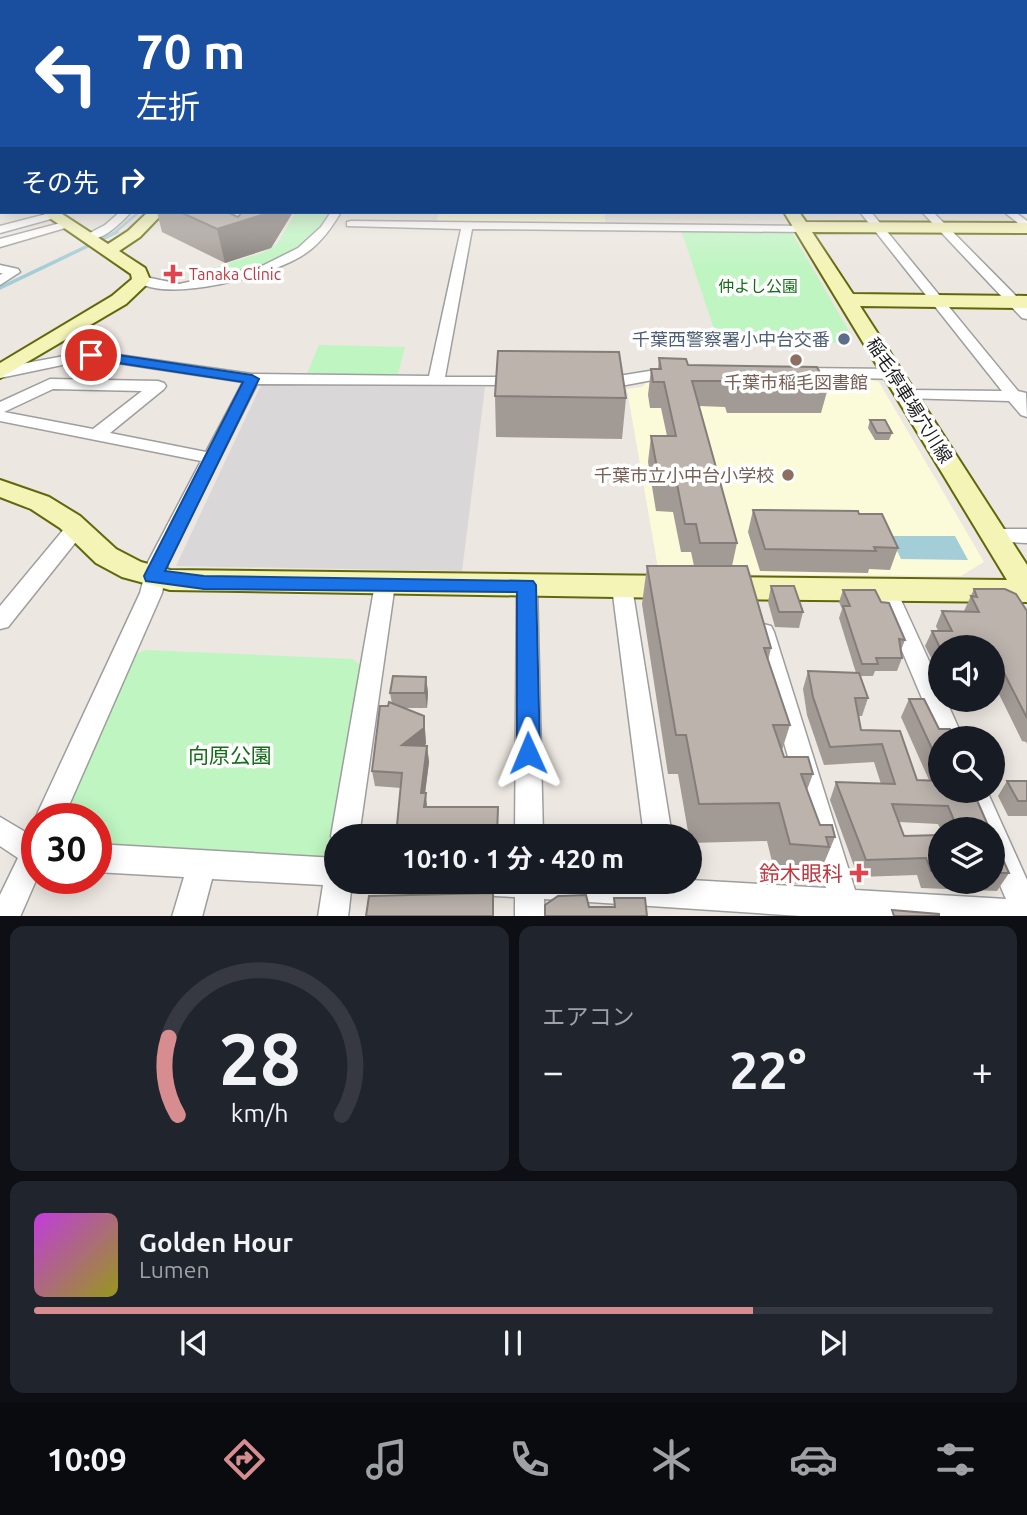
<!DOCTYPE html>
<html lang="ja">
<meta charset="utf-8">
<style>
body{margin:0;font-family:Ubuntu,"Noto Sans JP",sans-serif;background:#20242c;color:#f1f3f6;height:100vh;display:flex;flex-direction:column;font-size:26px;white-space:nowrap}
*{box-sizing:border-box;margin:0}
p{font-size:23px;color:#9ea1a6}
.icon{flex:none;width:38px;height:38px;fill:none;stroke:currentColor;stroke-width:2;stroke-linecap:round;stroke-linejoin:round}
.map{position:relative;height:916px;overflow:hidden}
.sheet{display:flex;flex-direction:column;gap:10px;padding:10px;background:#0d0f14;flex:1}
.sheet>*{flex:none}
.banner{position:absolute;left:0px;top:0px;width:1027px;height:214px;box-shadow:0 4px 18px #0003;background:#1a4fa0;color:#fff;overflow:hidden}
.buttons{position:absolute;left:928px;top:635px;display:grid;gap:14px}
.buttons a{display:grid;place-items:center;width:77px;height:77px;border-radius:50%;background:#171b24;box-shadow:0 4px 18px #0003;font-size:35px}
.speed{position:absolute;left:21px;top:803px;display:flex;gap:14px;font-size:35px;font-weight:700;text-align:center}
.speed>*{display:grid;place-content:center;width:91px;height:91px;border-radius:50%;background:#171b24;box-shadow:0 4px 18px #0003;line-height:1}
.speed .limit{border:10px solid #d22;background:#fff;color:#111}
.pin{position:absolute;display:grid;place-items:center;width:60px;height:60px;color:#fff;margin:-30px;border:4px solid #fff;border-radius:50%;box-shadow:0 2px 7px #0007}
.me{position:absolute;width:77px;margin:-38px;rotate:359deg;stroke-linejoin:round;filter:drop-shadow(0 0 5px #0008)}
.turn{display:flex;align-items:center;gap:24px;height:147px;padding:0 21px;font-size:32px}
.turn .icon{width:91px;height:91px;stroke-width:2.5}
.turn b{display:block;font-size:49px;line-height:60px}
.then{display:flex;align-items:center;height:66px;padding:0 21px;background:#0003;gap:14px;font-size:26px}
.big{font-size:52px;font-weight:700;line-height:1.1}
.sheet .card{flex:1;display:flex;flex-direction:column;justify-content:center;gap:10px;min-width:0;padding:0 24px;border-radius:14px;background:#20242c}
.sheet .dial{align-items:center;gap:0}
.dial svg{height:182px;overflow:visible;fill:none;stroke:#363941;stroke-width:7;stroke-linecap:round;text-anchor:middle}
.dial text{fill:#f1f3f6;stroke:none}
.song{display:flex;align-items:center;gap:21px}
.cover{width:84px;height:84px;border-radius:10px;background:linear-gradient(135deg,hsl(290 70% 55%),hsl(60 70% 35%))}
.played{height:7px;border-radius:4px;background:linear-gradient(90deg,#d78c90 75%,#363941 75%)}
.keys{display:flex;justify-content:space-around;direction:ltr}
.heat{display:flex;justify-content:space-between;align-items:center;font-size:38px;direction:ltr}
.sheet .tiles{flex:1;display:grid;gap:10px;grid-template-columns:1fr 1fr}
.card:last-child{grid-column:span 2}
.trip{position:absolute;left:324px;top:824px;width:378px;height:70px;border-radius:35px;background:#171b24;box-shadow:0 4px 18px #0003;font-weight:700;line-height:70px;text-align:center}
.tab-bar{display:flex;height:112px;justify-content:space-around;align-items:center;background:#090b0e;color:#9ea1a6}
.tab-bar .icon{width:49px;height:49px}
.tab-bar .selected{color:#d78c90}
.tab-bar b{font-size:32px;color:#f1f3f6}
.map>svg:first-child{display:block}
.residential{fill:#d9d7d7}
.education{fill:#fcfbd9}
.park{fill:#bef5c1}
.water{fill:#a3cdd7}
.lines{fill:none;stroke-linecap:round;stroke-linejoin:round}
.stream-far1{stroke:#a3cdd7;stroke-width:2.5}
.stream{stroke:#a3cdd7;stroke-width:3.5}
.street-casing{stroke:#9e9e9e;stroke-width:3}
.secondary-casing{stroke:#61680b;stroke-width:4}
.street{fill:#fff;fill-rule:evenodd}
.secondary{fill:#f4f4b6;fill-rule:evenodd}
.wall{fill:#a29a95}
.shaded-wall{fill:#847d79}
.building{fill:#bcb3ad;stroke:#847d79;stroke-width:2}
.route{fill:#1a73e8;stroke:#114b97;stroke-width:2}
.health-dot{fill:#e0444e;stroke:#fff;stroke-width:2.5}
.service-dot{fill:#5c6f8a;stroke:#fff;stroke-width:2.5}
.education-dot{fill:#8d6e63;stroke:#fff;stroke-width:2.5}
.labels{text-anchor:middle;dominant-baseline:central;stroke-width:7;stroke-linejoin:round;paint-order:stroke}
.far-health-label{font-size:16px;fill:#be3a42;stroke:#fff;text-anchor:start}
.far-park-label{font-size:16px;fill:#126f16;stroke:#fff}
.service-label{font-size:18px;fill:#4e5e75;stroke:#fff;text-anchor:end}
.education-label{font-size:18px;fill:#785e54;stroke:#fff}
.street-label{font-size:18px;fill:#1a1a1a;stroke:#fff}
.near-park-label{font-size:21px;fill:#126f16;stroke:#fff}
.near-health-label{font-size:21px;fill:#be3a42;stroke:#fff;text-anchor:end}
</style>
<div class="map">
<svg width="1027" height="917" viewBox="0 0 1027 917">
<rect width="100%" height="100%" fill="#ece7e0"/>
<!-- residential -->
<path class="residential" d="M262 383 485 387 462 571 176 566Z"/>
<!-- education -->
<path class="education" d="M439 212H604L606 225 436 224Z
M664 376 866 379 879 382 984 562 961 576 659 574 627 389 642 387 649 380Z"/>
<!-- park -->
<path class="park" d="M296 212H332C308 260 255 270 208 279L200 272 262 253 277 244Z
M681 230 791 231 850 333H835L840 343 718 341Z
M319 345 405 347 397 378 306 376Z
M145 650 353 659 363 668 332 849 315 863 96 848V819H61L133 656Z"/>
<!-- water -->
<path class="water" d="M890 536H955L968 560 901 559Z"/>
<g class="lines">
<!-- stream-far1 -->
<path class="stream-far1" d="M113 234 139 212"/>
<!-- stream -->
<path class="stream" d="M0 288 117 232"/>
<defs>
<path id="street" d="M54 212 60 215 58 217 0 233V226Z
M120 212H131C120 224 102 242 84 240V236L105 225Z
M331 212H341C332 227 321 243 306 253 276 275 165 305 135 280L141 276 179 284 260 267 298 248 321 227Z
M860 212H871L1018 391 1026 393 1027 417 1021 415 1009 401 902 398 900 395 908 390 1002 391Z
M922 212H933L1027 307V319L1022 318Z
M1004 212H1015L1027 221V230Z
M68 221 74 224 72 226 0 247V239Z
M351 221 804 226 810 229 804 232 472 229 445 377H519L524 379 527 382 524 385 257 384 168 562 162 593 63 819H37V822L35 819 39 810 140 593 148 562 201 461 0 421V402L50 379 158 381 164 383 166 386 164 389 110 433 206 452 243 382 91 359 0 378V368L91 351 252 374 429 376 461 229 347 226V222ZM53 389 142 391 93 429 4 412Z
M0 265 18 269 20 272 0 285V275L3 273H0Z
M674 367 682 372 679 375 610 388 600 389 592 384 600 379Z
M797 368 895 369 903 374 895 379 792 376 789 373Z
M76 522 83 523 86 528 83 533 8 627 0 629V606L69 523Z
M995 529H1027V543L988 541 985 536 988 531Z
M385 577 392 579 395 584 359 836H336V846L331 836 375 584 378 579Z
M527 578 534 580 537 585 543 836H515L517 585 520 580Z
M622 579 629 582 632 587 672 836H644L612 587 615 582Z
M886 581 893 584 896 589 940 685V700H946L963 738 940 741 876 589 879 584Z
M763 624 771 626 774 632 855 890 1006 899 992 867V830H976L961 791H987L1027 880V917H816L544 899 545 917H515V897L495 896 485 892 481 882H690V880L826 888 752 632 755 626Z
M0 817 32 836 37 834V878L20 917H0V895L18 858 0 846Z
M96 844 336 858V882H352L348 917H318L323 885 212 879 202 917H172L184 877 96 872Z"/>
<path id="secondary" d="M0 179H2V187H0Z
M41 212H59L108 244 128 231 148 212H164L140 237 119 251 145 268 150 280 147 284 126 304 0 378V363L112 296 132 279 131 274Z
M784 212H799L806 222 1027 223V233L812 232 853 294 1027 296V308L860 306 1027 565V602L720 599 710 595 705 588 710 581 720 577 1007 580Z
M0 480 49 497 80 516 116 549 141 562 170 570 676 576 686 580 691 587 686 594 676 598 170 590 122 577 96 563 60 528 31 509 0 497Z"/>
</defs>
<!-- street casing -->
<use href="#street" class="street-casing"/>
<!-- secondary casing -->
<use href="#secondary" class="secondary-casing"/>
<!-- street -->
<use href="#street" class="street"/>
<!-- secondary -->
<use href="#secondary" class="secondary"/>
</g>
<!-- wall -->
<path class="wall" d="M157 212H227L238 217 242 212H293L271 248 225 263 162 232Z
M659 358 688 365 828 388 821 413H727L725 407 699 406 737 543 732 566 771 648 768 661 790 725 782 750 784 757 813 774 807 790 820 825 835 837 819 875H817L813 885 777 882 767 841 690 843 678 774H668L642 604 647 566H694L691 552H681L673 512 656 511 648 462 651 436H667L661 408H650L648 395 651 369H658Z
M495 396 626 398 622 439 496 437Z
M870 420 892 433 889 440H875L868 428Z
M753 510 859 514 898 548 890 570 869 569 868 573 760 571 748 532Z
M771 586 803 612 799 628 775 627 768 602Z
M974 589 1027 611V744L1026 742 1022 741 996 688H992V648H940V675L925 646 932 631H938L936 626 942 611H964Z
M843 590 881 602 905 640 901 650 902 658 897 671H875L873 676H861L868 698 862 716H858L861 730 900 731 917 780H929L901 717 909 699 940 738V791L990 830H941L938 824 899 822 904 836 940 835V882H992V835L1009 873 997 891 921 888 917 875 858 877 830 800 836 782 881 784 874 762 824 765 807 715 803 689 808 671 856 673 839 618 842 609 839 602Z
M426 677 428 693 427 708H405L424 716 426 744 423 746H427L429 762 425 793 427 807 498 836H396L401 788 375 786 372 771 388 706 392 704 390 693Z
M1007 781H1027V816H1008L998 796Z"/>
<!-- shaded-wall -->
<path class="shaded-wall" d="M0 142H2V156L0 157Z
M267 212H293L271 248 225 263 217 229Z
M426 677 428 693 427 708 425 693Z
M424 716 426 744 404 760 402 745Z
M427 746 429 762 423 809 421 793Z
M426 793 427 809 424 807Z"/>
<!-- building -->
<path class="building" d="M180 212H227L238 217 242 212H267L265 214 217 229Z
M498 351 619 352 626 398 495 396Z
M659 358 686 359 688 365 817 367 828 388H731L729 381H692L737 543H700L696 524H685L677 484H660L651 436H676L664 382H653L651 369H661Z
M870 420H885L892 433H877Z
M753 510 858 511 859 514H882L898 548 874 547 876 551 765 549Z
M647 566H747L771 648H764L790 725H773L784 757H808L813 774H801L820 825H832L835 837H826L829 847 790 844 779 803 699 804 686 735H676Z
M771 586H794L803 612H779Z
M974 589H1005L1016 594 1027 611V718L1004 673H996L992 665V648H940L932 631H952L942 611 979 612 971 596 977 597Z
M843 590H875L881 602 889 603 905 640 899 639 902 658H876L878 664H862L843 606H850Z
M808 671 859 673 868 698H855L861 730 900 731 917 780 940 781V791H973L990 830H958L948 806 892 804 904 836 940 835V871H931L926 858 866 860 836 782 895 784 882 744 830 747 813 697Z
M393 676 426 677 425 693H390Z
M909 699H924L939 729H950L954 738H940V766Z
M389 702 424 716V728L402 745 427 746 421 793H426L424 807H498L497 836H435L436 834 414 836H396L402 773 372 771 380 706H388Z
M1007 781H1027V801H1018Z
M992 835 1009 873H992Z
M493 893V916H366L369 896Z
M586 895 589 907H615L614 898H645L647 916H545V905L558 896Z
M892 910 939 914V916H894Z"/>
<!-- sky -->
<linearGradient id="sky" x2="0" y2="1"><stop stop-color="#8cbee1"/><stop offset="0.53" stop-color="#f6f4f1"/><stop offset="1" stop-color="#f6f4f1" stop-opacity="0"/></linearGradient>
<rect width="1027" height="270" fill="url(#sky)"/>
<!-- route -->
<path class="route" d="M91 351 252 375 259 379 165 571 204 576 533 581 536 585 540 753 536 760 528 763 520 760 517 753V592L204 589 146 581 144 576 243 382 86 358 84 355Z"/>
<!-- markers -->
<g class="health-dot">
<path d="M169.5 263.5h7v7h7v7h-7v7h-7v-7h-7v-7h7z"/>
<path d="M855.5 862.5h7v7h7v7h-7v7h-7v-7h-7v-7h7z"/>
</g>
<circle class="service-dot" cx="844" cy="339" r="7"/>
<g class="education-dot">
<circle cx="796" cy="360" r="7"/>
<circle cx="788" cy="475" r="7"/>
</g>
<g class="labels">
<!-- far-health labels -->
<g class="far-health-label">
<text x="189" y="274">Tanaka Clinic</text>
</g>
<!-- far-park labels -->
<g class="far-park-label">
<text x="758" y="286">仲よし公園</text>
</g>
<!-- service labels -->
<g class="service-label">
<text x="830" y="339">千葉西警察署小中台交番</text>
</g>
<!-- education labels -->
<g class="education-label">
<text x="796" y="382">千葉市稲毛図書館</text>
<text x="774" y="475" text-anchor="end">千葉市立小中台小学校</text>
</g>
<!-- street labels -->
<g class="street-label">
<text transform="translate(910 400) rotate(58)">稲毛停車場穴川線</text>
</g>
<!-- near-park labels -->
<g class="near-park-label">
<text x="230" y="755">向原公園</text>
</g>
<!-- near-health labels -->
<g class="near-health-label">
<text x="843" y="873">鈴木眼科</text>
</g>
</g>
</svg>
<div class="buttons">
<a><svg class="icon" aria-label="sound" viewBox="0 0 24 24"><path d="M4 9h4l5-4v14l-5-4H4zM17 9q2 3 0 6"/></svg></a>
<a><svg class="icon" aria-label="search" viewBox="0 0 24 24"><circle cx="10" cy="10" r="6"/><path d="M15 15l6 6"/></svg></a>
<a><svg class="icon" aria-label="layers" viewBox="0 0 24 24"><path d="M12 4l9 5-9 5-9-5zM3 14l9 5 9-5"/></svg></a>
</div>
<div class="speed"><div class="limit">30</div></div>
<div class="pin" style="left:91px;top:355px;background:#d93025"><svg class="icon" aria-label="arrive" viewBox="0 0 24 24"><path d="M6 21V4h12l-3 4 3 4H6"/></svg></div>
<svg class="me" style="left:528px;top:753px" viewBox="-20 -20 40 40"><path d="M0-17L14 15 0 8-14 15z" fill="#1a73e8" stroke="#fff" stroke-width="4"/></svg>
<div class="trip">10:10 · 1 分 · 420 m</div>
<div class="banner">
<div class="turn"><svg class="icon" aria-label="left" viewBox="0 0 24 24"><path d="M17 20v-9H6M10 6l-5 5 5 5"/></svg><div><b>70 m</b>左折</div></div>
<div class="then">その先<svg class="icon" aria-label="right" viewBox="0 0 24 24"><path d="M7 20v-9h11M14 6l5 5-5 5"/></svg></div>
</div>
</div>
<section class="sheet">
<div class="tiles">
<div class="card dial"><svg viewBox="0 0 100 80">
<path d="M14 69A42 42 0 1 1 86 69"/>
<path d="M14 69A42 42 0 0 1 10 35" stroke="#d78c90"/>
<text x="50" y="56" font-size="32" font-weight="700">28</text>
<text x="50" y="72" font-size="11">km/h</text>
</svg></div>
<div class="card"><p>エアコン</p>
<div class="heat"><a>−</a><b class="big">22°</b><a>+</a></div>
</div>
<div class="card">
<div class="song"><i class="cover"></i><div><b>Golden Hour</b><p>Lumen</p></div></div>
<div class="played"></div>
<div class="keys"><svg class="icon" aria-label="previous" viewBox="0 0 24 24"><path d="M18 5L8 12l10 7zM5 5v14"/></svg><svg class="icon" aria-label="pause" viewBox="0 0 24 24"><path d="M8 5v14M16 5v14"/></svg><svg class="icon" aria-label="next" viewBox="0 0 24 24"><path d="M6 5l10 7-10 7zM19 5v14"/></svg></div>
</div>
</div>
</section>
<nav class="tab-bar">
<b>10:09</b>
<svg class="icon selected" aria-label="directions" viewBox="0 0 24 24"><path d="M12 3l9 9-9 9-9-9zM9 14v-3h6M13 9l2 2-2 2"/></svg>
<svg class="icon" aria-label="music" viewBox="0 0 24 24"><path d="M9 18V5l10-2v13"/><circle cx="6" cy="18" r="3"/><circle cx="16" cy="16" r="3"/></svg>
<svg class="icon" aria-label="phone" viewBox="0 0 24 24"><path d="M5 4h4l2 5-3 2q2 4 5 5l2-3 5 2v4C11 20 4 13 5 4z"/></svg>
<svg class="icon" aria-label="climate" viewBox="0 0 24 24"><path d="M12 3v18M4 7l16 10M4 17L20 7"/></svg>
<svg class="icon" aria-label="car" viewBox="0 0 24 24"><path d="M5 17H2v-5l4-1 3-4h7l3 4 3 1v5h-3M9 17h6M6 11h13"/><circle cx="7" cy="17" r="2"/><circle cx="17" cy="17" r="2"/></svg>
<svg class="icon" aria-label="filters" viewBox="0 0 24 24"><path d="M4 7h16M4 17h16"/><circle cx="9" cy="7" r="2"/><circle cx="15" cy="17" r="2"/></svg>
</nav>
